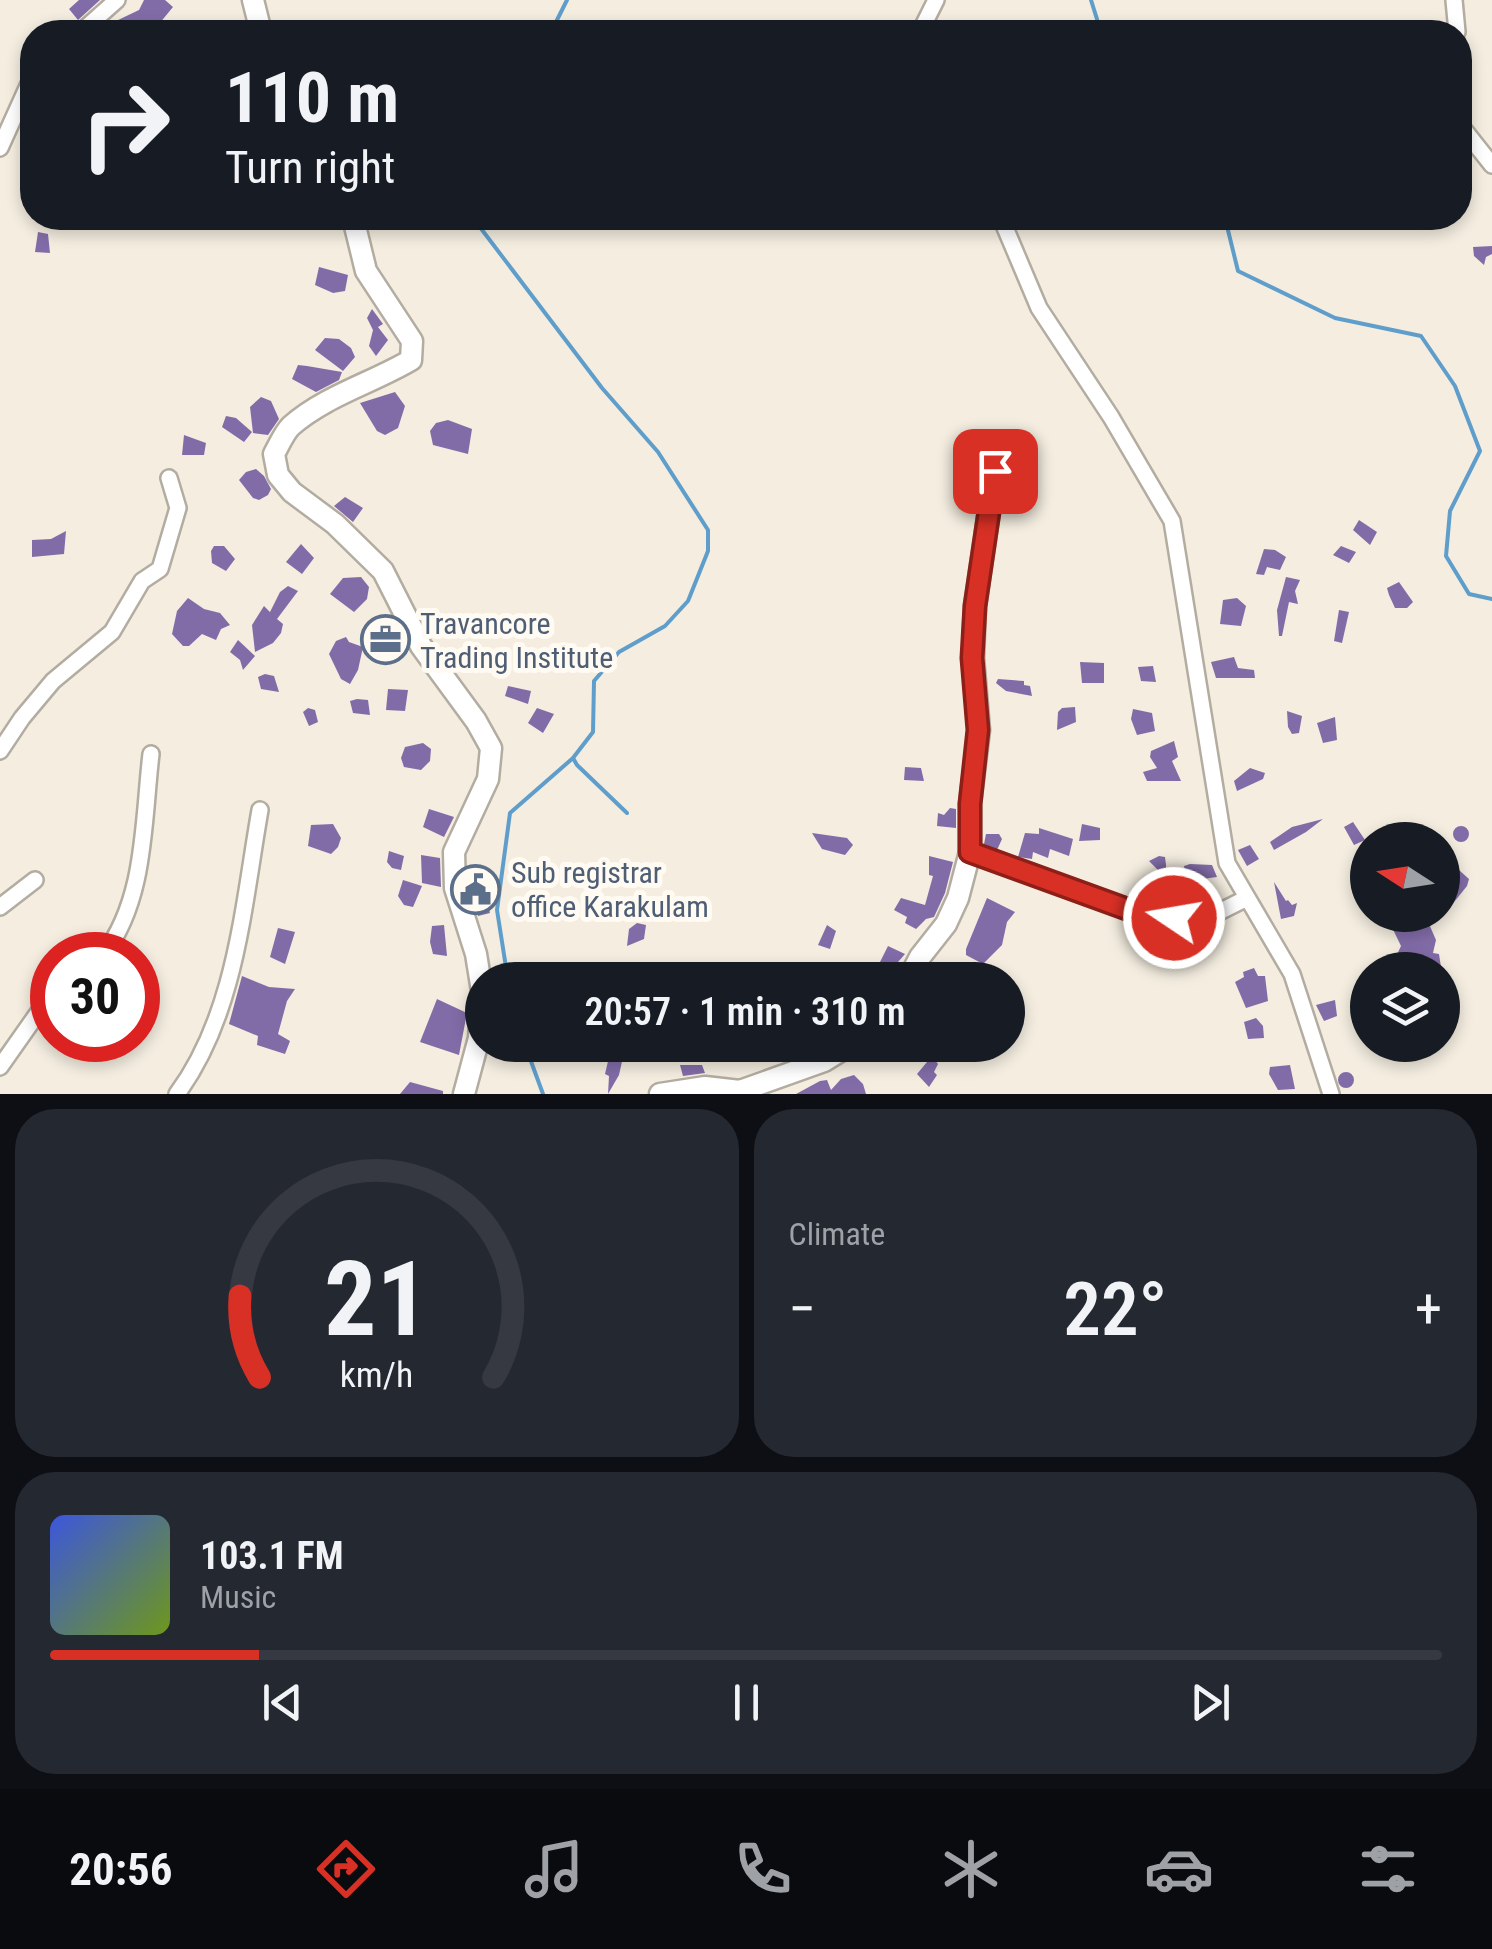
<!DOCTYPE html>
<meta charset="utf-8">
<style>
body{margin:0;font-family:"Roboto Condensed",sans-serif;background:#242831;color:#f1f3f6;height:100vh;display:flex;flex-direction:column;font-size:38px;white-space:nowrap}
*{box-sizing:border-box;margin:0}
p{font-size:32px;color:#9ea1a6}
.icon{flex:none;width:55px;height:55px;fill:none;stroke:currentColor;stroke-width:2;stroke-linecap:round;stroke-linejoin:round}
.map{position:relative;height:1094px;overflow:hidden}
.sheet{display:flex;flex-direction:column;gap:15px;padding:15px;background:#0d0f14;flex:1}
.sheet>*{flex:none}
.top-card{position:absolute;left:20px;top:20px;width:1452px;height:210px;border-radius:40px;box-shadow:0 5px 15px #0003;background:#171b24;color:#f1f3f6;overflow:hidden}
.needle{width:65px;rotate:282deg}
.fabs{position:absolute;left:1350px;top:822px;display:grid;gap:20px}
.fabs a{display:grid;place-items:center;width:110px;height:110px;border-radius:50%;background:#171b24;box-shadow:0 5px 15px #0003;font-size:50px}
.speed{position:absolute;left:30px;top:932px;display:flex;gap:20px;font-size:50px;font-weight:700;text-align:center}
.speed>*{display:grid;place-content:center;width:130px;height:130px;border-radius:50%;background:#171b24;box-shadow:0 5px 15px #0003;line-height:1}
.speed .limit{border:15px solid #d22;background:#fff;color:#111}
.pin{position:absolute;display:grid;place-items:center;width:85px;height:85px;color:#fff;margin:-42px;border-radius:20px;box-shadow:0 5px 15px #0006}
.me{position:absolute;width:110px;margin:-55px;rotate:282deg;stroke-linejoin:round;filter:drop-shadow(0 0 8px #0008)}
.turn{display:flex;align-items:center;gap:35px;height:210px;padding:0 40px;font-size:45px}
.turn .icon{width:130px;height:130px;stroke-width:2.5}
.turn b{display:block;font-size:70px;line-height:85px}
.big{font-size:75px;font-weight:600;line-height:1.1}
.sheet .tile{flex:1;display:flex;flex-direction:column;justify-content:center;gap:15px;min-width:0;padding:0 35px;border-radius:40px;background:#242831}
.sheet .dial{align-items:center;gap:0}
.dial svg{height:260px;overflow:visible;fill:none;stroke:#363941;stroke-width:7;stroke-linecap:round;text-anchor:middle}
.dial text{fill:#f1f3f6;stroke:none}
.song{display:flex;align-items:center;gap:30px}
.cover{width:120px;height:120px;border-radius:15px;background:linear-gradient(135deg,hsl(230 70% 55%),hsl(80 70% 35%))}
.played{height:10px;border-radius:5px;background:linear-gradient(90deg,#d93025 15%,#363941 15%)}
.keys{display:flex;justify-content:space-around;direction:ltr}
.heat{display:flex;justify-content:space-between;align-items:center;font-size:55px;direction:ltr}
.sheet .tiles{flex:1;display:grid;gap:15px;grid-template-columns:1fr 1fr}
.tile:last-child{grid-column:span 2}
.trip{position:absolute;left:465px;top:962px;width:560px;height:100px;border-radius:50px;background:#171b24;box-shadow:0 5px 15px #0003;font-weight:600;line-height:100px;text-align:center}
.dock{display:flex;height:160px;justify-content:space-around;align-items:center;background:#090b0e;color:#9ea1a6}
.dock .icon{width:70px;height:70px}
.dock .current{color:#d93025}
.dock b{font-size:45px;color:#f1f3f6}
.map>svg:first-child{display:block}
.lines{fill:none;stroke-linecap:round;stroke-linejoin:round}
.stream{stroke:#5f9ecb;stroke-width:4}
.building{fill:#826ca8}
.minor-casing{stroke:#b3aca0;stroke-width:20}
.tertiary-casing{stroke:#b3aca0;stroke-width:25}
.minor{stroke:#fff;stroke-width:15}
.tertiary{stroke:#fff;stroke-width:20}
.route-casing{stroke:#8d1f18;stroke-width:25}
.route{stroke:#d93025;stroke-width:18}
.labels{text-anchor:middle;dominant-baseline:central;stroke-width:10;stroke-linejoin:round;paint-order:stroke}
.service-label{font-size:30px;fill:#4e5e75;stroke:#fffbf3;text-anchor:start}
</style>
<div class="map">
<svg width="1492" height="1094" viewBox="0 0 1492 1094">
<rect width="100%" height="100%" fill="#f4ede0"/>
<g class="lines">
<!-- stream -->
<path class="stream" d="M1091 0 1101 32
M551 32 567 0
M473 218 602 388 658 452 708 530V551L688 601 665 626 619 652 594 681 593 732 573 758
M1225 218 1238 271 1335 318 1421 336 1455 386 1480 451 1450 511 1446 556 1469 594 1492 599
M508 980 497 910 510 813 573 758 577 765 627 813
M525 1045 543 1094"/>
</g>
<!-- building -->
<path class="building" d="M79 0H100L78 20 69 9Z
M144 0H165L173 7 159 24 152 20 138 32H113L116 21 139 10Z
M38 232 48 234 50 253 35 252Z
M1492 246V254L1486 257 1484 265 1474 256 1473 247Z
M319 267 348 275 345 291 333 293 315 285Z
M372 309 383 324 378 327 388 340 376 356 369 346 373 330 367 318Z
M325 338 339 339 351 348 355 357 343 371 315 350Z
M298 365 307 366 342 372 339 380 316 392 292 379Z
M395 392 405 406 398 428 385 435 377 431 360 403Z
M261 397 271 401 279 419 268 435 253 433 250 407Z
M226 416 236 418 252 432 244 442 222 427Z
M448 420 472 429 468 454 433 445 430 431 436 423Z
M184 435 206 443 204 455H182Z
M256 469 264 476 271 489 268 495 259 500 253 498 239 480 246 472Z
M345 497 363 508 353 522 334 506Z
M1359 520 1377 532 1370 545 1353 530Z
M66 531 64 554 32 557V540L51 539Z
M301 544 314 558 302 574 286 562Z
M214 546H224L235 559 226 571 212 563 211 551Z
M1341 546 1356 552 1349 563 1333 555Z
M1264 549 1275 550 1286 557 1280 570 1267 567 1264 575 1256 574Z
M361 577 369 587 367 599 354 612 330 594 343 578Z
M1286 577 1300 580 1295 591 1298 604 1289 602 1282 636H1279L1277 610Z
M1399 582 1413 602 1407 608H1395L1389 595 1387 588Z
M288 586 298 591 277 619 283 624 281 633 273 643 255 652 252 625 264 606 270 612 280 592Z
M188 598 204 609 220 613 230 625 221 629 216 640 202 634 189 646H183L172 634 177 611Z
M1237 598 1246 606 1241 626 1220 624 1223 600Z
M1339 610 1349 612 1342 643 1334 641Z
M377 618 393 632 398 646 394 655 386 658 371 635 367 623Z
M346 637 349 642 363 647 358 670 350 684 341 679 329 654 336 641Z
M238 640 255 656 243 670 240 660 230 652Z
M1234 657 1238 668 1254 670 1255 678H1216L1211 662Z
M1080 662 1104 663V683H1082Z
M1153 666 1156 682 1141 681 1138 667Z
M265 674 274 676 279 692 261 689 258 677Z
M998 679 1024 681V685L1030 686 1032 696 1006 691 996 683Z
M508 686 531 691 528 704 505 696Z
M388 689 408 690 405 711 386 710Z
M357 699 368 700 370 715 353 713 350 701Z
M1075 707 1076 722 1057 730 1058 712 1062 708Z
M308 708 315 710 318 722 309 726 303 712Z
M537 708 554 714 543 733 528 723Z
M1133 709 1152 713 1155 731 1137 735 1131 719Z
M1287 711 1302 716 1299 733 1292 734 1288 727Z
M1335 717 1337 740 1323 743 1317 723Z
M1174 741 1178 757 1172 761 1181 781H1147L1143 772 1157 768 1150 757 1151 751Z
M423 743 431 749 430 761 421 770 404 767 401 758 405 747Z
M905 767 921 768 924 781 904 780Z
M1250 768 1265 773 1263 779 1237 791 1234 781Z
M950 808 956 809V828L937 826 938 813 944 815Z
M429 809 454 817 444 837 423 827Z
M1323 819 1306 832 1274 850 1270 842 1292 827Z
M1353 822 1365 840 1354 845 1344 827Z
M333 824 341 838 338 847 331 854 308 846 311 825Z
M1082 824 1100 828V840L1079 841Z
M1453 834a8 8 0 1 1 16 0a8 8 0 1 1-16 0Z
M1039 828 1073 839 1069 856 1050 849 1048 858 1033 852 1032 859 1018 857 1025 833 1039 834Z
M812 833 847 838 853 845 845 855 822 849Z
M986 834H999L1002 839 997 850 984 844Z
M1250 845 1259 859 1247 866 1238 850Z
M389 851 404 856 401 870 392 868 387 862Z
M421 855 440 858 441 887 422 883Z
M929 856 953 862 945 893 934 917 926 919 916 929 905 923 907 917 894 910 901 898 925 905 933 876 929 875Z
M1159 856 1165 857 1166 865V870L1161 873 1149 861Z
M1190 864 1212 865 1217 877 1187 881 1184 866Z
M1459 870 1469 879 1467 886 1442 917V891Z
M403 880 422 886 413 907 404 905 398 896Z
M481 880 490 913 478 916 469 885Z
M1274 882 1286 901 1288 900 1292 905 1297 903 1294 916 1281 919Z
M987 898 1015 912 1007 922 1002 945 983 964 966 955V949Z
M1386 915H1410L1402 928 1408 932 1422 915H1441L1429 924 1436 940 1433 953 1439 954 1441 967 1417 965 1414 970H1397L1391 967 1401 946Z
M637 923 646 925 644 939 627 946 629 929Z
M444 925 447 956 433 954 430 942 432 926Z
M827 925 836 931 830 949 818 945Z
M278 928 295 932 285 964 270 957Z
M888 946 905 954 898 962 897 969 880 962Z
M1254 968 1258 976H1265L1268 1001 1246 1008 1235 982 1244 977 1243 972Z
M242 976 269 987 295 989 287 1001 278 1034 290 1041 285 1054 257 1045 258 1036 229 1024Z
M437 999 467 1013 459 1055 420 1042Z
M1335 1000 1337 1016 1324 1021 1316 1005Z
M1256 1018 1263 1026 1264 1038 1248 1039 1244 1022Z
M932 1056 938 1064 934 1072 937 1075 929 1087 917 1074Z
M609 1057H623L619 1075 608 1094 609 1076 605 1074Z
M680 1065H702L705 1073 683 1076Z
M1290 1065 1295 1089 1278 1090 1269 1074 1270 1067Z
M1338 1080a8 8 0 1 1 16 0a8 8 0 1 1-16 0Z
M854 1075 863 1084 866 1094H796L820 1081 827 1080 831 1090 841 1079Z
M410 1082 443 1091V1094H400Z"/>
<g class="lines">
<defs>
<path id="minor" d="M1454 0 1457 32
M81 32 117 0
M920 32 936 0
M1460 67 1461 126 1492 165
M0 148 32 77
M1001 218 1039 308 1111 417 1172 521 1227 863 1292 974 1331 1094
M0 751 22 718 53 681 112 632 142 581 160 569 178 508 169 478
M970 852 1146 916 1201 921 1247 898
M0 907 35 880
M77 955 82 947 103 955C146 900 143 821 151 754
M0 1067 52 993
M177 1094C236 1014 243 906 260 810"/>
<path id="tertiary" d="M253 0 261 32
M353 218 366 271 412 341 411 360C372 383 325 396 291 426 284 433 279 445 274 454L278 475 292 492 335 524 383 571 421 646 476 721 491 748 488 779 454 852 455 888 476 954 482 991
M908 980 920 957 946 924 958 898 970 852V804L979 730 973 658 975 606 995 471
M464 1094 479 1038 482 992
M660 1094 705 1087 740 1091 824 1061 850 1045"/>
</defs>
<!-- minor casing -->
<use href="#minor" class="minor-casing"/>
<!-- tertiary casing -->
<use href="#tertiary" class="tertiary-casing"/>
<!-- minor -->
<use href="#minor" class="minor"/>
<!-- tertiary -->
<use href="#tertiary" class="tertiary"/>
</g>
<g class="lines">
<defs>
<path id="route" d="M995 471 975 606 972 658 978 730 970 804V852L1146 916 1174 918"/>
</defs>
<!-- route casing -->
<use href="#route" class="route-casing"/>
<!-- route -->
<use href="#route" class="route"/>
</g>
<!-- icons -->
<defs>
<symbol id="office-ring" viewBox="-11 -11 22 22"><circle r="9.5" fill="#fffbf3" stroke="#5c6f8a" stroke-width="1.5"/><path d="M-6-3h4V-5.5h4V-3h4V5H-6ZM-1-4.5V-3h2v-1.5ZM-6 0V1H6V0Z" fill="#5c6f8a"/></symbol>
<symbol id="civic-ring" viewBox="-11 -11 22 22"><circle r="9.5" fill="#fffbf3" stroke="#5c6f8a" stroke-width="1.5"/><path d="M-.6-6.5H3V-4.5H.6V-3L4-1V1h2V6H-6V1h2V-1L-.6-3ZM-1.2 2.5V6h2.4V2.5Z" fill="#5c6f8a"/></symbol>
</defs>
<g fill-rule="evenodd">
<use href="#office-ring" x="358" y="612" width="55" height="55"/>
<use href="#civic-ring" x="448" y="862" width="55" height="55"/>
</g>
<g class="labels">
<!-- service labels -->
<g class="service-label">
<text x="420" y="623">Travancore<tspan x="420" dy="34">Trading Institute</tspan></text>
<text x="511" y="872">Sub registrar<tspan x="511" dy="34">office Karakulam</tspan></text>
</g>
</g>
</svg>
<div class="fabs">
<a><svg class="needle" viewBox="-14 -14 28 28"><path d="M0-13l5 13h-10z" fill="#e53935"/><path d="M0 13l5-13h-10z" fill="#9ea1a6"/></svg></a>
<a><svg class="icon" aria-label="layers" viewBox="0 0 24 24"><path d="M12 4l9 5-9 5-9-5zM3 14l9 5 9-5"/></svg></a>
</div>
<div class="speed"><div class="limit">30</div></div>
<div class="pin" style="left:995px;top:471px;background:#d93025"><svg class="icon" aria-label="arrive" viewBox="0 0 24 24"><path d="M6 21V4h12l-3 4 3 4H6"/></svg></div>
<svg class="me" style="left:1174px;top:918px" viewBox="-20 -20 40 40"><circle r="17" fill="#d93025" stroke="#fff" stroke-width="3"/><path d="M0-11L8 9 0 5-8 9z" fill="#fff"/></svg>
<div class="trip">20:57 · 1 min · 310 m</div>
<div class="top-card">
<div class="turn"><svg class="icon" aria-label="right" viewBox="0 0 24 24"><path d="M7 20v-9h11M14 6l5 5-5 5"/></svg><div><b>110 m</b>Turn right</div></div>
</div>
</div>
<section class="sheet">
<div class="tiles">
<div class="tile dial"><svg viewBox="0 0 100 80">
<path d="M14 69A42 42 0 1 1 86 69"/>
<path d="M14 69A42 42 0 0 1 8 44" stroke="#d93025"/>
<text x="50" y="56" font-size="32" font-weight="700">21</text>
<text x="50" y="72" font-size="11">km/h</text>
</svg></div>
<div class="tile"><p>Climate</p>
<div class="heat"><a>−</a><b class="big">22°</b><a>+</a></div>
</div>
<div class="tile">
<div class="song"><i class="cover"></i><div><b>103.1 FM</b><p>Music</p></div></div>
<div class="played"></div>
<div class="keys"><svg class="icon" aria-label="previous" viewBox="0 0 24 24"><path d="M18 5L8 12l10 7zM5 5v14"/></svg><svg class="icon" aria-label="pause" viewBox="0 0 24 24"><path d="M8 5v14M16 5v14"/></svg><svg class="icon" aria-label="next" viewBox="0 0 24 24"><path d="M6 5l10 7-10 7zM19 5v14"/></svg></div>
</div>
</div>
</section>
<nav class="dock">
<b>20:56</b>
<svg class="icon current" aria-label="directions" viewBox="0 0 24 24"><path d="M12 3l9 9-9 9-9-9zM9 14v-3h6M13 9l2 2-2 2"/></svg>
<svg class="icon" aria-label="music" viewBox="0 0 24 24"><path d="M9 18V5l10-2v13"/><circle cx="6" cy="18" r="3"/><circle cx="16" cy="16" r="3"/></svg>
<svg class="icon" aria-label="phone" viewBox="0 0 24 24"><path d="M5 4h4l2 5-3 2q2 4 5 5l2-3 5 2v4C11 20 4 13 5 4z"/></svg>
<svg class="icon" aria-label="climate" viewBox="0 0 24 24"><path d="M12 3v18M4 7l16 10M4 17L20 7"/></svg>
<svg class="icon" aria-label="car" viewBox="0 0 24 24"><path d="M5 17H2v-5l4-1 3-4h7l3 4 3 1v5h-3M9 17h6M6 11h13"/><circle cx="7" cy="17" r="2"/><circle cx="17" cy="17" r="2"/></svg>
<svg class="icon" aria-label="filters" viewBox="0 0 24 24"><path d="M4 7h16M4 17h16"/><circle cx="9" cy="7" r="2"/><circle cx="15" cy="17" r="2"/></svg>
</nav>
